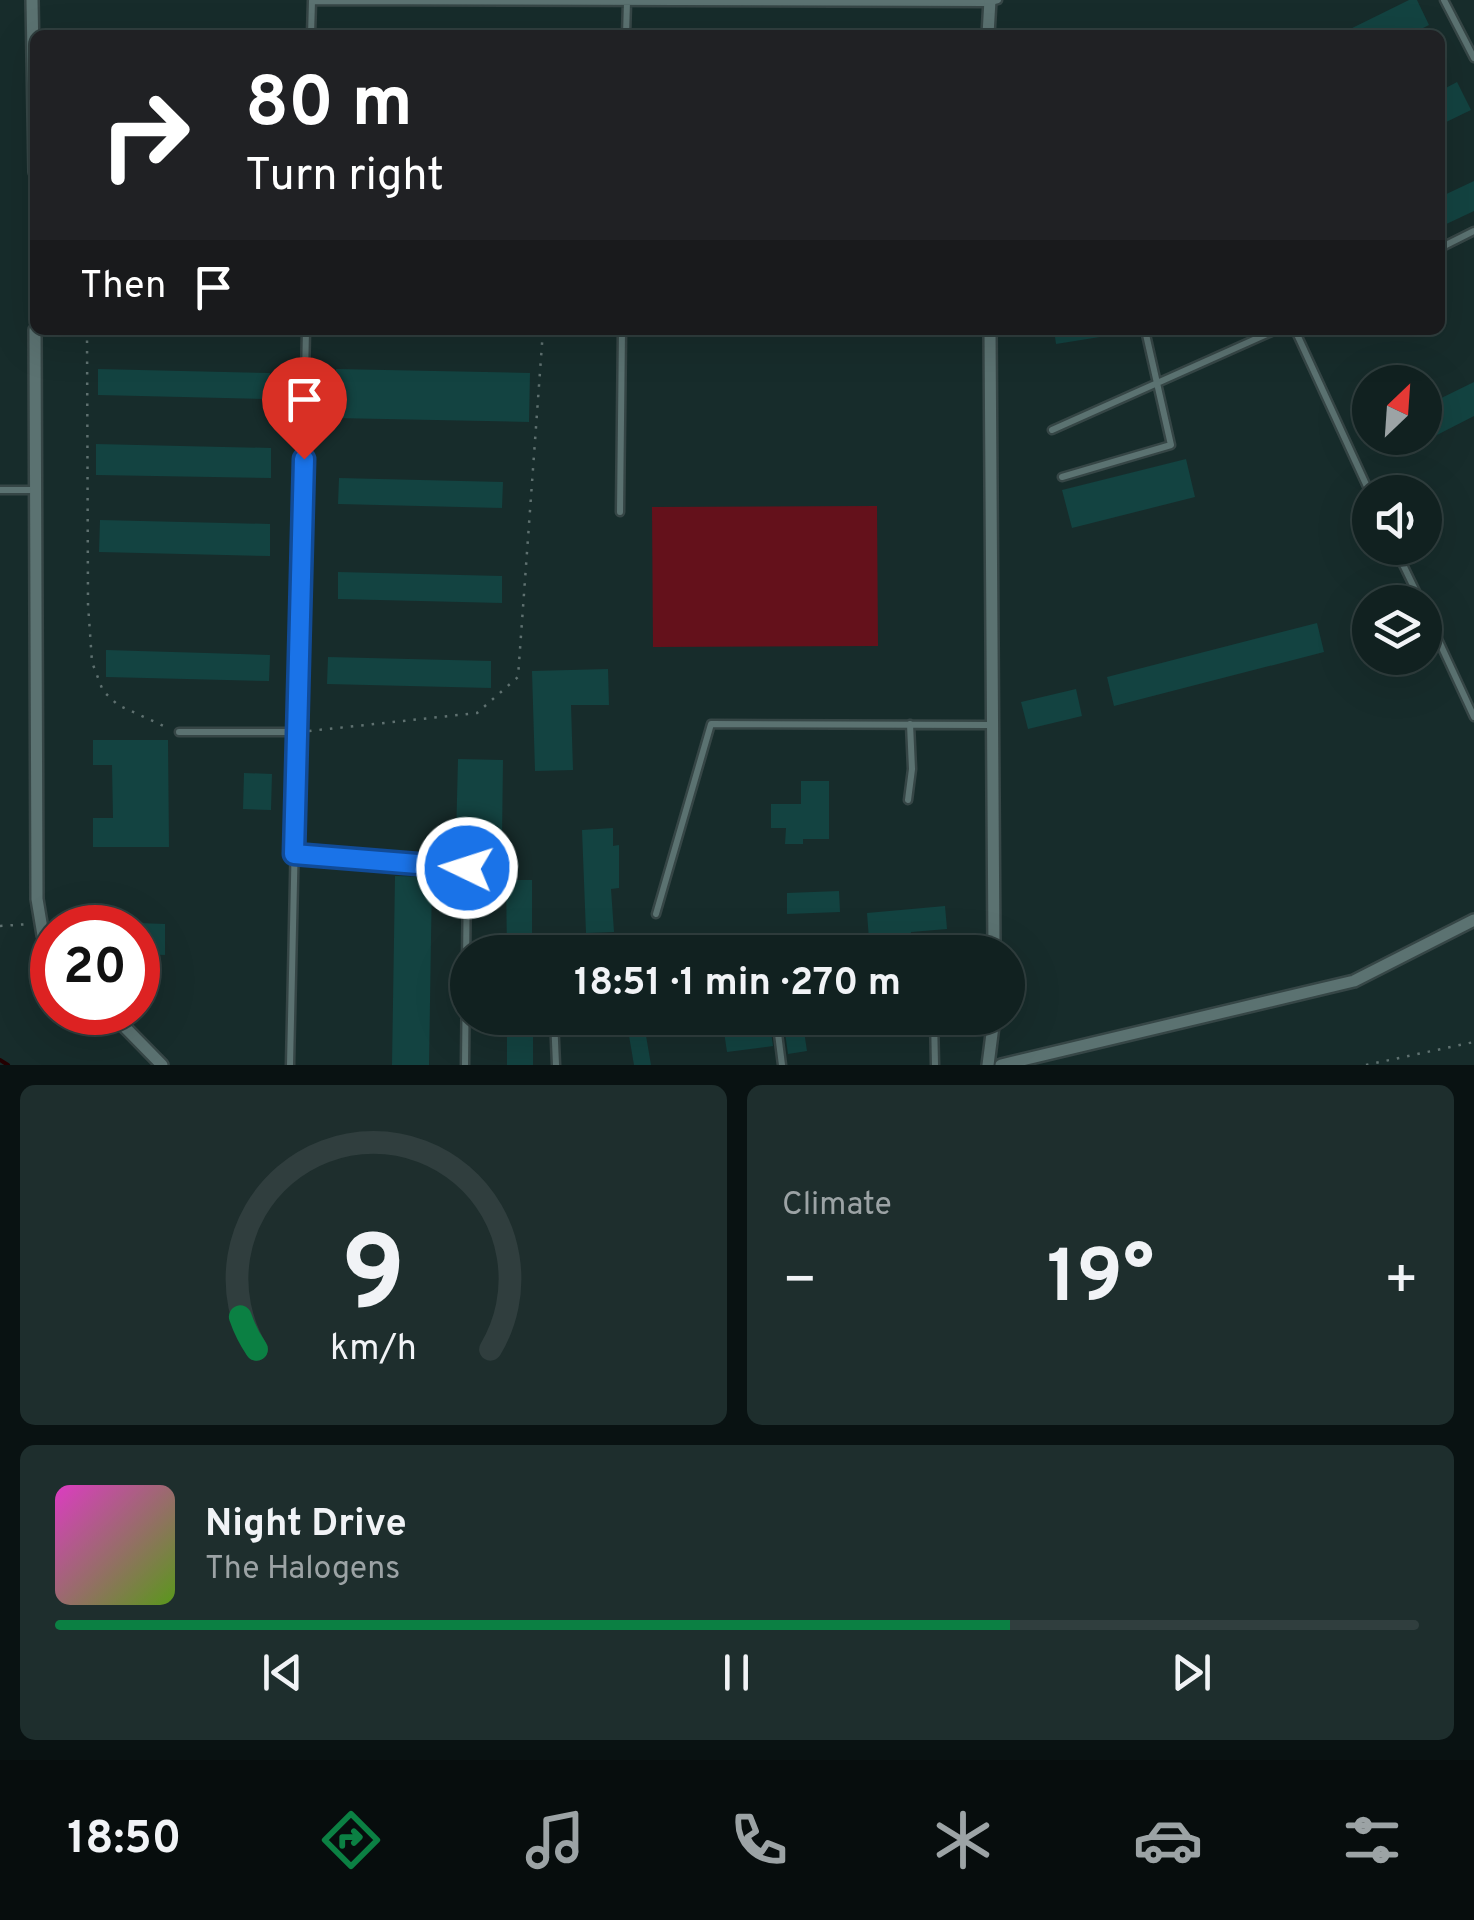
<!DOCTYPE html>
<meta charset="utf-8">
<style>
body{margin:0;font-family:Overpass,sans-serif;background:#1e2e2d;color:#f1f3f6;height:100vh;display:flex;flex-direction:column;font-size:38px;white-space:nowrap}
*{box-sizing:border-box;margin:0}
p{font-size:32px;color:#9ca3a5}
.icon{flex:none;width:55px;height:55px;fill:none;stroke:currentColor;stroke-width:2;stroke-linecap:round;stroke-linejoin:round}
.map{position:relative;height:1065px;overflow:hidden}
.panel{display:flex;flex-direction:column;gap:20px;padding:20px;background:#091212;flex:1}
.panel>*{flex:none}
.guide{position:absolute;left:30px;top:30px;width:1415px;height:305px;border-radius:15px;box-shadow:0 10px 40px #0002,0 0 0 2px #303e3e;background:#202124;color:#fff;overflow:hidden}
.needle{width:65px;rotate:25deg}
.controls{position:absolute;left:1352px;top:365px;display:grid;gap:20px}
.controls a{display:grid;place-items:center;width:90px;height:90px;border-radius:50%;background:#112120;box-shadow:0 10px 40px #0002,0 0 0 2px #303e3e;font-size:50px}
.speed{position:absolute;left:30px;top:905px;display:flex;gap:20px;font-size:50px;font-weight:700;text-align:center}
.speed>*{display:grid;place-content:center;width:130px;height:130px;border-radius:50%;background:#112120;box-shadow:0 10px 40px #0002,0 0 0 2px #303e3e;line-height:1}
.speed .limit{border:15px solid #d22;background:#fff;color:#111}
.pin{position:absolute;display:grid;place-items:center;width:85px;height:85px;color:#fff;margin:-102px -42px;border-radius:50% 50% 50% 0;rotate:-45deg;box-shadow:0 0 10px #0007}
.pin .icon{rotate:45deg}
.me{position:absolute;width:110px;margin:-55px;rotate:274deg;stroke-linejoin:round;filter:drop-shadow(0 0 8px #0008)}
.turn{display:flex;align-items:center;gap:35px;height:210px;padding:0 50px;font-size:45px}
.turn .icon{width:130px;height:130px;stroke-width:2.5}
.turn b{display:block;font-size:70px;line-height:85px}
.then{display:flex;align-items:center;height:95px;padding:0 50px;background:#0003;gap:20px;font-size:38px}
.big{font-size:75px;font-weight:700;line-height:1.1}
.panel .card{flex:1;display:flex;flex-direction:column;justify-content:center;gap:15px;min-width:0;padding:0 35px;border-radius:15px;background:#1e2e2d}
.panel .dial{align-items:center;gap:0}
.dial svg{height:260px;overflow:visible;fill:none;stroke:#303e3e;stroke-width:7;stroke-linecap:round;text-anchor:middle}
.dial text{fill:#f1f3f6;stroke:none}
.song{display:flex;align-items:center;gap:30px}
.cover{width:120px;height:120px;border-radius:15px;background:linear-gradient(135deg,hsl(310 70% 55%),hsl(90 70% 35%))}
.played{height:10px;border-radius:5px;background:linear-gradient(90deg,#0b8043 70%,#303e3e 70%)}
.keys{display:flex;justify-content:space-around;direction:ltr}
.heat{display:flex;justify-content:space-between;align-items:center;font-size:55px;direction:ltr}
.panel .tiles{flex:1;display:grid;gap:20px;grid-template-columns:1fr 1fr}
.card:last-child{grid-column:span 2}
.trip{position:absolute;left:450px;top:935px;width:575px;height:100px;border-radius:50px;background:#112120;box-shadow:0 10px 40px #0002,0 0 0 2px #303e3e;font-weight:700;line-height:100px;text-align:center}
.tab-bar{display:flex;height:160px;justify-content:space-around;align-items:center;background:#070d0d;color:#9ca3a5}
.tab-bar .icon{width:70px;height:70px}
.tab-bar .current{color:#0b8043}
.tab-bar b{font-size:45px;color:#f1f3f6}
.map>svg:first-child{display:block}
.green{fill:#64111b}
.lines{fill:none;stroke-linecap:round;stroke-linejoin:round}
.stream{stroke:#240001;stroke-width:4}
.building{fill:#134341}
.lane-casing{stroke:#364646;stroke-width:11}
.street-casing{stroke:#364646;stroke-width:16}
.path{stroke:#5f7170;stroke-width:2.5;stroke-dasharray:2.5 8;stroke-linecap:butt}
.lane{stroke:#5b7271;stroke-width:6}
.street{stroke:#5b7271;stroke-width:11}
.route-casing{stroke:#114b97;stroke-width:25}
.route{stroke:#1a73e8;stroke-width:18}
</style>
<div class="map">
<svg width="1474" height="1065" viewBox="0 0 1474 1065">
<rect width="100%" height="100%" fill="#172c2b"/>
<!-- green -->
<path class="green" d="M877 506 878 646 653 647 652 507Z"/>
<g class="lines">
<!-- stream -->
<path class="stream" d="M0 1060 8 1065"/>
</g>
<!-- building -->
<path class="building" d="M1409 0H1417L1429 25 1409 35H1338Z
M1457 82 1471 110 1440 125V91Z
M1474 181V211L1440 227V197Z
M1054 330H1105L1106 336 1056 344Z
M98 369 270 373 269 399 98 395Z
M336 369 530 373 529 422 335 418Z
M1474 382V416L1435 436 1425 416V406Z
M96 444 271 448V478L96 475Z
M1186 459 1195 497 1072 528 1062 490Z
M339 478 503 482 502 508 338 504Z
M100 520 270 524V556L99 552Z
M338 572 502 576V603L338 599Z
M1317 623 1324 652 1114 706 1107 677Z
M106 650 270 655 269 681 106 677Z
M328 657 491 661V688L327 684Z
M608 669 609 705H571L573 770 535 771 532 671Z
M1076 689 1082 716 1028 729 1021 702Z
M93 740H168L169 847H93V818H113L112 765H93Z
M458 759 503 760 502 840 456 839Z
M244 773 272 774 271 810 243 809Z
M801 781H829V839H803V844H785L786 828H771V804H801Z
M613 828V846L619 845V888L611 889 614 932 586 933 582 830Z
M395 876 432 877 429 1065H392Z
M506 880H532V952H507Z
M839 891 840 912 787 914V893Z
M945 906 947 929 911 932 910 952H870L867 913Z
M138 923 165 924V955L138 954Z
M810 936 812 952H740V945Z
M507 1018H533V1065H507Z
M626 1018H643L651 1065H634Z
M722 1018H769L773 1046 727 1052Z
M783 1018H802L807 1051 788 1054Z"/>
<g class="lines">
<defs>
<path id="lane" d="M1444 0 1474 58
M311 35 312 1 987 3 998 0
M626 35 627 2
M1440 248 1474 231
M1295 330 1370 493
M1052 430 1276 330
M1062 477 1171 445 1145 330
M0 490H35
M620 512 622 330
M1395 548 1421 602
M1425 611 1474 717
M179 732H298
M908 800 912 769 910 724
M294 854 467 868 465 1065
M656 914 711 724 991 725
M926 947V952
M554 1018 556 1065
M776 1018 782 1065
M934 1018 935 1065
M290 1065 306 330"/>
<path id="street" d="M32 0 35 172
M988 35 990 0
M35 330 37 899 43 935 52 949
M990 330 994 952
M110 1012 162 1065
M988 1065 994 1018
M1001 1065 1354 981 1474 920"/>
</defs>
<!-- lane casing -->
<use href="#lane" class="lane-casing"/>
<!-- street casing -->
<use href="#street" class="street-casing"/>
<!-- path -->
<path class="path" d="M87 330 88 604 92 662 103 691 118 705 168 728
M309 731 477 713 518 677 543 330
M0 926 30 924
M1366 1065 1474 1042"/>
<!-- lane -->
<use href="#lane" class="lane"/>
<!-- street -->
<use href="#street" class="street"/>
</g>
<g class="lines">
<defs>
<path id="route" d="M304 459 294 854 467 868"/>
</defs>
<!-- route casing -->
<use href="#route" class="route-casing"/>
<!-- route -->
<use href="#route" class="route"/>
</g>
</svg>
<div class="controls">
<a><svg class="needle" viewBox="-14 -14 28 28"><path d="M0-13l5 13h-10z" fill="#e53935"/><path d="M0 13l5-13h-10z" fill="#9ca3a5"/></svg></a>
<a><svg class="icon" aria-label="sound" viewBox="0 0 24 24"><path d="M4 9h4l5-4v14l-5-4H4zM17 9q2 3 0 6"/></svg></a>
<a><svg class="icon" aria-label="layers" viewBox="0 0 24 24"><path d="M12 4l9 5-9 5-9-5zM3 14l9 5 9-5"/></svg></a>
</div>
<div class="speed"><div class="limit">20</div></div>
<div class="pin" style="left:304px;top:459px;background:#d93025"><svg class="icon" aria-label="arrive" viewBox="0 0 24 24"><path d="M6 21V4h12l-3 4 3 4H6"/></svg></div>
<svg class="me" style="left:467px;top:868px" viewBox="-20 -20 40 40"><circle r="17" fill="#1a73e8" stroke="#fff" stroke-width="3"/><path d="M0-11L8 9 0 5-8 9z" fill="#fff"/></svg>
<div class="trip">18:51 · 1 min · 270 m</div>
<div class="guide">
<div class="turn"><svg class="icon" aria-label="right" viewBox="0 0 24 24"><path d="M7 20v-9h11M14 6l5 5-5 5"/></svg><div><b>80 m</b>Turn right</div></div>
<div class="then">Then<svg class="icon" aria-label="arrive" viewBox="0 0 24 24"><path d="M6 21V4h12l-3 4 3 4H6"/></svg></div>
</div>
</div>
<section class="panel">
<div class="tiles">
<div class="card dial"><svg viewBox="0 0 100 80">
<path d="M14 69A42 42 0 1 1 86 69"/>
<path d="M14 69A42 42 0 0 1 9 59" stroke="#0b8043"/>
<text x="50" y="56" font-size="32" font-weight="700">9</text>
<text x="50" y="72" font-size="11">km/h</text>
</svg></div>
<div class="card"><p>Climate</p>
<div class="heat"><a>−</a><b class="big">19°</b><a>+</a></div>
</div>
<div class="card">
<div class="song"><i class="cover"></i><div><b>Night Drive</b><p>The Halogens</p></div></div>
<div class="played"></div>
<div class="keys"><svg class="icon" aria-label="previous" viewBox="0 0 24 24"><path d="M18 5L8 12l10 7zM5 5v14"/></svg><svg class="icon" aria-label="pause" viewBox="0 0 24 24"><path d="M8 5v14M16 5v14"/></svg><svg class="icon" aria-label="next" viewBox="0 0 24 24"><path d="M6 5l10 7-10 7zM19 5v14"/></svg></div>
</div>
</div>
</section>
<nav class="tab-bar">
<b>18:50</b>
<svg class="icon current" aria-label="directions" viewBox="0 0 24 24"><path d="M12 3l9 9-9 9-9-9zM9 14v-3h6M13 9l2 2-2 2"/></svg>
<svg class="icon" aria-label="music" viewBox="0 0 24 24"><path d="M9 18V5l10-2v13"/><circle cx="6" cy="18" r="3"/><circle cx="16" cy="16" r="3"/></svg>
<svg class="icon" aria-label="phone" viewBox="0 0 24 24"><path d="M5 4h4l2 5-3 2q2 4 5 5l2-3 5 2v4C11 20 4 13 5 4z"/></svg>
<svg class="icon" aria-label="climate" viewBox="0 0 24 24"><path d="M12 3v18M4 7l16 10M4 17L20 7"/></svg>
<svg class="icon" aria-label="car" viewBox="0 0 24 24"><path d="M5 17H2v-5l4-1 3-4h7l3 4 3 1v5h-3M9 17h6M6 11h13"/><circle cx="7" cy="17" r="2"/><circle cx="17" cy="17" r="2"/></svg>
<svg class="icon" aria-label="filters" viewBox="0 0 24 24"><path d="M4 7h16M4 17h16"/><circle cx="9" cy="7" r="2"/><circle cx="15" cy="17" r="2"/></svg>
</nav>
